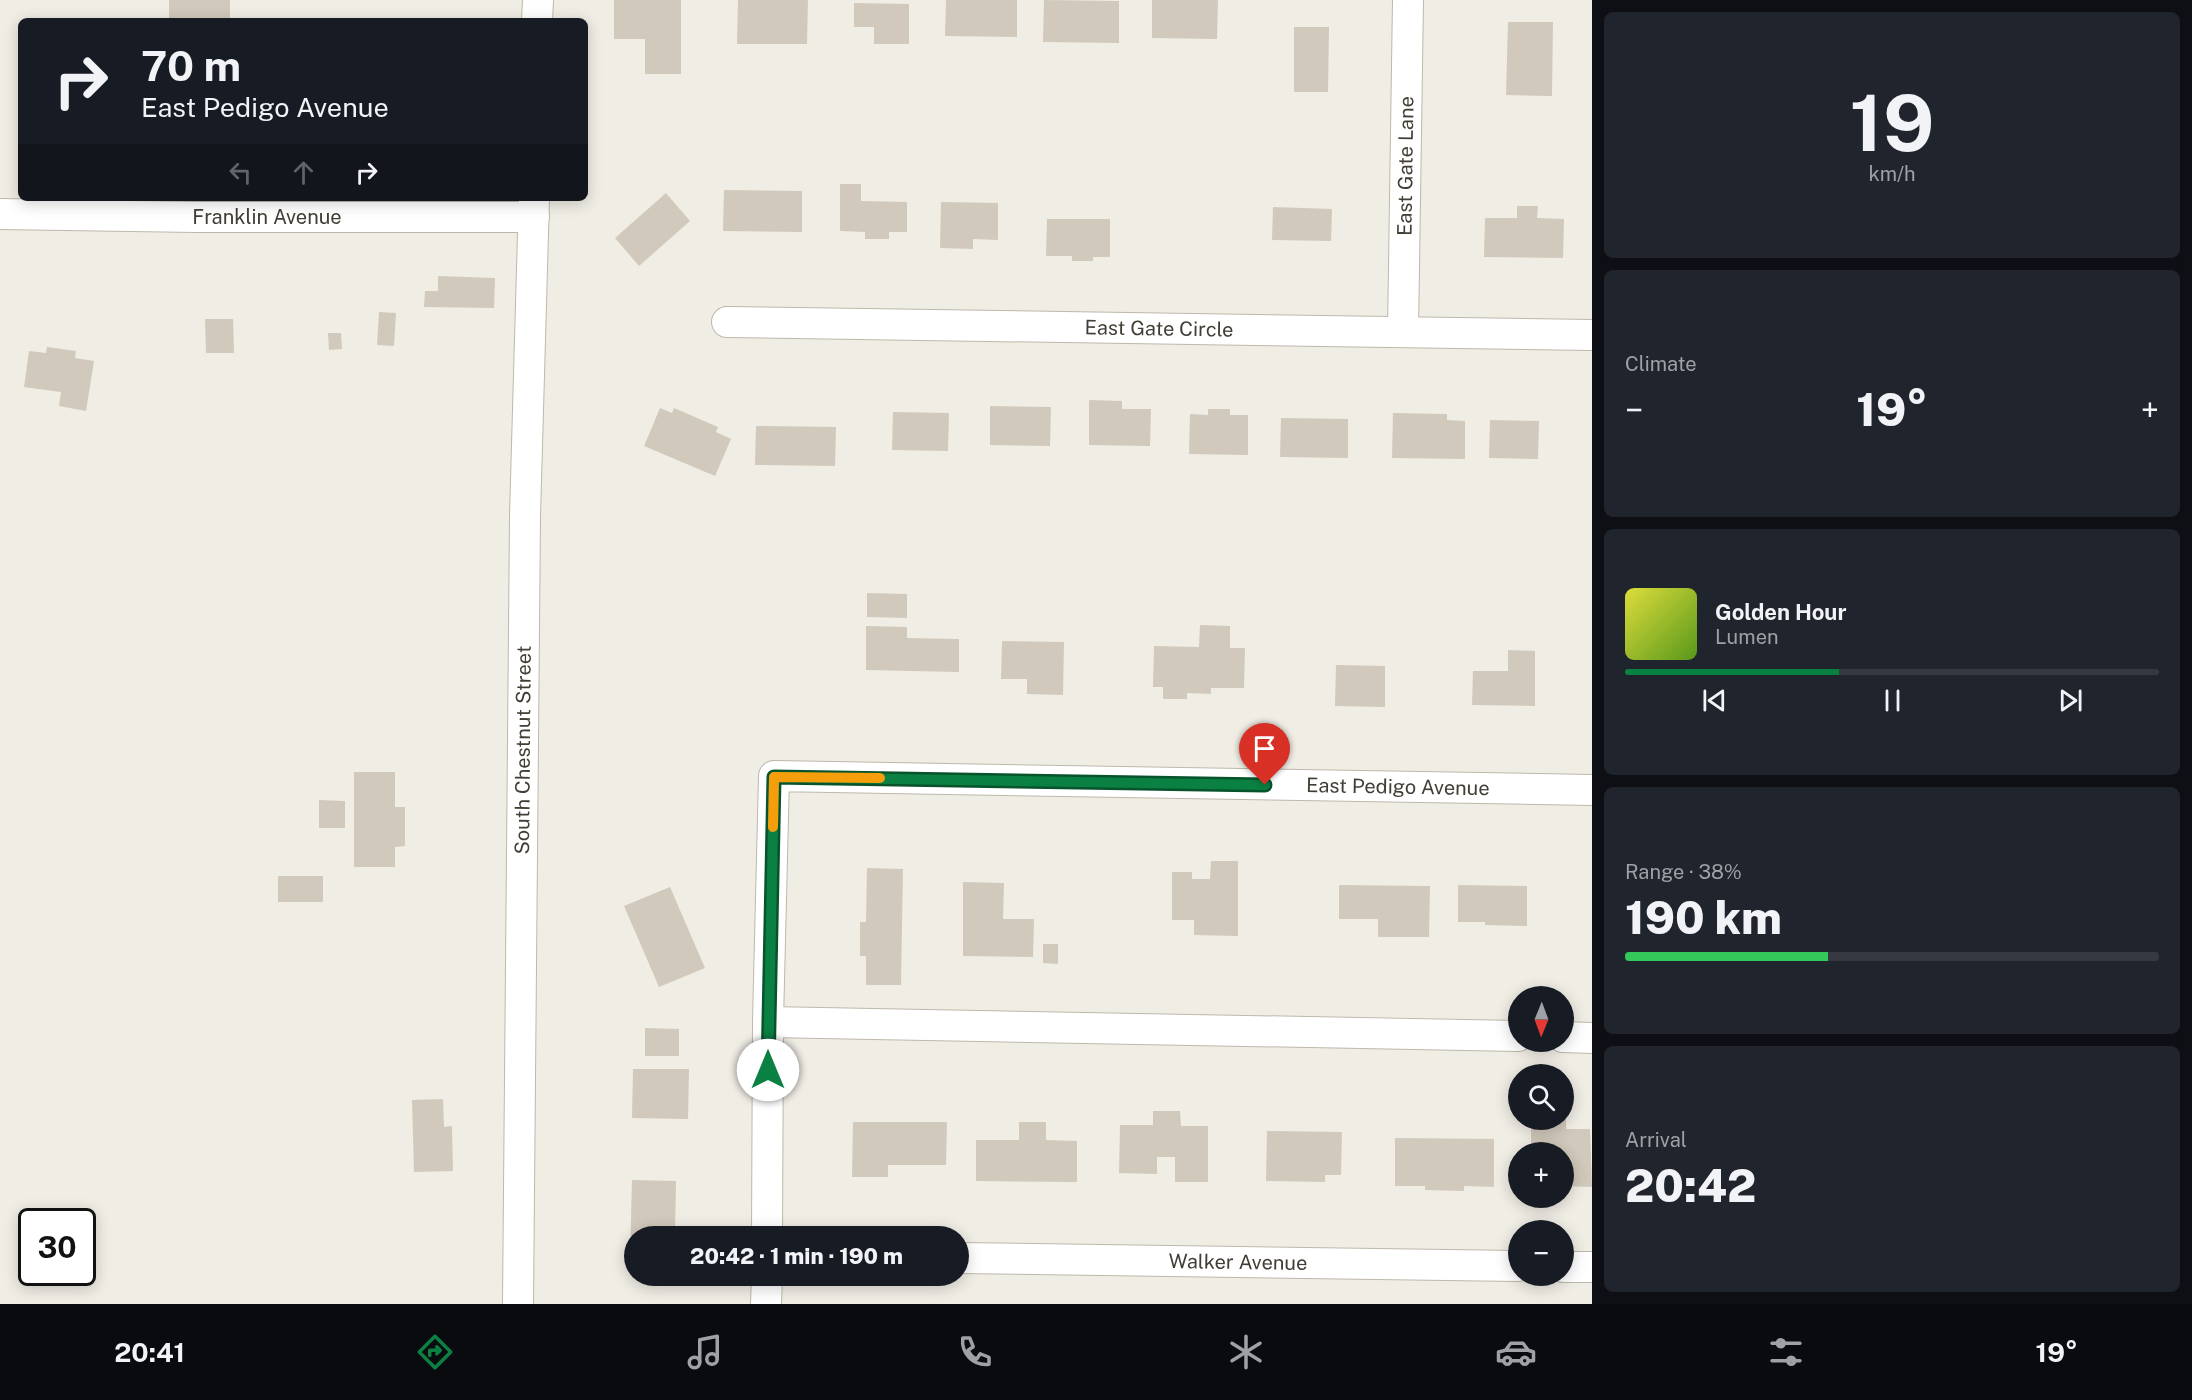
<!DOCTYPE html>
<meta charset="utf-8">
<style>
body{margin:0;font-family:"Public Sans",sans-serif;background:#20242c;color:#f1f3f6;height:100vh;display:flex;flex-direction:column;font-size:22px;white-space:nowrap}
*{box-sizing:border-box;margin:0}
p{font-size:20px;color:#9ea1a6}
.icon{flex:none;width:33px;height:33px;fill:none;stroke:currentColor;stroke-width:2;stroke-linecap:round;stroke-linejoin:round}
.map{position:relative;flex:1;overflow:hidden}
.sheet{display:flex;flex-direction:column;gap:12px;padding:12px;background:#0d0f14;width:600px}
.sheet>*{flex:none}
.banner{position:absolute;left:18px;top:18px;width:570px;height:183px;border-radius:9px;box-shadow:0 3px 15px #0003;background:#171b24;color:#f1f3f6;overflow:hidden}
.needle{width:39px;rotate:181deg}
.buttons{position:absolute;left:1508px;top:986px;display:grid;gap:12px}
.buttons a{display:grid;place-items:center;width:66px;height:66px;border-radius:50%;background:#171b24;box-shadow:0 3px 15px #0003;font-size:30px}
.speed{position:absolute;left:18px;top:1208px;display:flex;gap:12px;font-size:30px;font-weight:700;text-align:center}
.speed>*{display:grid;place-content:center;width:78px;height:78px;border-radius:50%;background:#171b24;box-shadow:0 3px 15px #0003;line-height:1}
.speed .limit{border:3px solid #111;border-radius:9px;background:#fff;color:#111}
.pin{position:absolute;display:grid;place-items:center;width:51px;height:51px;color:#fff;margin:-62px -26px;border-radius:50% 50% 50% 0;rotate:-45deg;box-shadow:0 0 6px #0007}
.pin .icon{rotate:45deg}
.me{position:absolute;width:66px;margin:-33px;rotate:0deg;stroke-linejoin:round;filter:drop-shadow(0 0 4px #0008)}
.turn{display:flex;align-items:center;gap:21px;height:126px;padding:0 24px;font-size:27px}
.turn .icon{width:78px;height:78px;stroke-width:2.5}
.turn b{display:block;font-size:42px;line-height:51px}
.lanes{display:flex;align-items:center;height:57px;padding:0 24px;background:#0003;justify-content:center;gap:30px;direction:ltr}
.lanes .off{opacity:.35}
.big{font-size:45px;font-weight:800;line-height:1.1}
.sheet .card{flex:1;display:flex;flex-direction:column;justify-content:center;gap:9px;min-width:0;padding:0 21px;border-radius:9px;background:#20242c}
.sheet .dial{align-items:center;gap:0}
.dial b{font-size:78px;line-height:1}
.song{display:flex;align-items:center;gap:18px}
.cover{width:72px;height:72px;border-radius:9px;background:linear-gradient(135deg,hsl(60 70% 55%),hsl(90 70% 35%))}
.played{height:6px;border-radius:3px;background:linear-gradient(90deg,#0b8043 40%,#363941 40%)}
.keys{display:flex;justify-content:space-around;direction:ltr}
.heat{display:flex;justify-content:space-between;align-items:center;font-size:33px;direction:ltr}
.charge{height:9px;border-radius:4px;background:linear-gradient(90deg,#34c759 38%,#363941 0)}
.trip{position:absolute;left:624px;top:1226px;width:345px;height:60px;border-radius:30px;background:#171b24;box-shadow:0 3px 15px #0003;font-weight:800;line-height:60px;text-align:center}
.tabs{display:flex;height:96px;justify-content:space-around;align-items:center;background:#090b0e;color:#9ea1a6}
.tabs .icon{width:42px;height:42px}
.tabs .on{color:#0b8043}
.tabs b{font-size:27px;color:#f1f3f6}
main{display:flex;flex:1;min-height:0}
.map>svg:first-child{display:block}
.building{fill:#d1c9bb}
.lines{fill:none;stroke-linecap:round;stroke-linejoin:round}
.minor-casing{stroke:#beb8ab;stroke-width:32}
.minor{stroke:#fff;stroke-width:30}
.route-casing{stroke:#07532c;stroke-width:15}
.route{stroke:#0b8043;stroke-width:10}
.slow{stroke:#f59e0b;stroke-width:10}
.labels{text-anchor:middle;dominant-baseline:central;stroke-width:6;stroke-linejoin:round;paint-order:stroke}
.street-label{font-size:20px;fill:#423d35;stroke:#fff}
</style>
<main>
<div class="map">
<svg width="1592" height="1304" viewBox="0 0 1592 1304">
<rect width="100%" height="100%" fill="#f0ede5"/>
<!-- building -->
<path class="building" d="M169 0H230V21H169Z
M614 0H681V74H645V39H614Z
M738 0H808L807 44H737Z
M946 0H1017V37L945 36Z
M1044 0 1119 1V43L1043 42Z
M1152 0H1218L1217 39 1152 38Z
M854 3 909 4V44H874V27H854Z
M1508 22H1553L1552 96 1506 95Z
M1294 27H1329L1328 92H1294Z
M840 184H861V201L907 202V232H889V239H865V232L840 231Z
M724 190 802 191V232L723 231Z
M666 193 690 221 639 266 615 238Z
M941 202 998 203V240L973 239V249L940 248Z
M1517 206H1538L1537 218 1564 219 1563 258 1484 257 1485 218H1517Z
M1273 207 1332 209 1331 241 1272 240Z
M1047 219H1110V257H1093V261H1072V256H1046Z
M438 276 495 278 494 308 424 307 425 291H438Z
M379 312 396 313 394 346 377 345Z
M205 319H233L234 353H206Z
M328 333H341L342 349 329 350Z
M47 347 76 351 75 358 94 361 86 411 59 406 61 392 24 387 29 351 46 353Z
M1089 400 1122 401V409H1151L1150 446 1089 445Z
M990 406 1051 407 1050 446 990 445Z
M660 408 672 413 674 408 718 427 716 432 731 439 715 476 644 446Z
M1208 409H1230V415H1248V455L1189 454 1190 414 1208 415Z
M893 412 949 413 948 451 892 450Z
M1393 413 1447 414V420L1465 421V459L1392 458Z
M1281 418 1348 419V458L1280 457Z
M1490 420 1539 421 1538 459 1489 458Z
M756 426 836 427 835 466 755 465Z
M867 593 907 594V618L867 617Z
M1200 625 1230 626V648H1245L1244 688H1211V694L1187 693V699H1163V687H1153L1154 646 1199 647Z
M866 626 907 627V638L959 639V672L866 670Z
M1002 641 1064 642 1063 695 1027 694V679H1001Z
M1508 650 1535 651V706L1472 705 1473 671H1508Z
M1336 665 1385 666V707L1335 706Z
M354 772H395V807H405V846L395 847V867H354Z
M319 800 345 801V828H319Z
M1211 861H1238V936L1194 935V920H1172V872H1192V879H1210Z
M867 868 903 869 901 985H866V956H860V922H866Z
M278 876H323V902H278Z
M963 882 1004 883 1003 919H1034L1033 957 963 956Z
M1339 885 1430 886 1429 937H1378V919H1339Z
M1458 885 1527 886V926L1485 925V922H1458Z
M670 887 705 968 659 987 624 906Z
M1043 944H1058V964L1043 963Z
M645 1028 679 1029V1056H645Z
M633 1069H689L688 1119 632 1118Z
M443 1099 444 1127 452 1126 453 1171 414 1172 412 1100Z
M1153 1111H1180L1181 1126H1208V1182H1175V1157H1157V1174L1119 1173 1120 1125H1153Z
M1563 1111H1566V1129H1590L1592 1187 1563 1186V1152H1531V1119H1563Z
M853 1122H947L946 1165H888V1177H852Z
M1019 1122H1046V1140L1077 1141V1182L976 1181V1140H1019Z
M1267 1131 1342 1132 1341 1175H1325V1182L1266 1181Z
M1395 1138 1494 1139V1187L1464 1186V1191L1425 1190V1186H1395Z
M632 1180 676 1181 675 1233H694V1236H634V1258H630Z"/>
<g class="lines">
<defs>
<g id="minor">
<path d="M537 21 538 0"/>
<path id="s1" d="M0 214 196 217H534"/>
<path id="s2" d="M727 322 1592 335"/>
<path id="s3" d="M1403 332 1408 0"/>
<path d="M768 1022 1518 1036"/>
<path d="M1563 1037 1592 1038"/>
<path id="s4" d="M767 1236 768 1022 774 776 1592 790"/>
<path id="s5" d="M958 1258 1518 1266"/>
<path d="M1563 1267H1592"/>
<path id="s6" d="M518 1304 525 516 534 198"/>
<path d="M766 1304 767 1275"/>
</g>
</defs>
<!-- minor casing -->
<use href="#minor" class="minor-casing"/>
<!-- minor -->
<use href="#minor" class="minor"/>
</g>
<g class="lines">
<defs>
<path id="route" d="M768 1070 774 777 1265 785"/>
</defs>
<!-- route casing -->
<use href="#route" class="route-casing"/>
<!-- route -->
<use href="#route" class="route"/>
<!-- slow -->
<path class="slow" d="M773 827 774 777 880 778"/>
</g>
<g class="labels">
<!-- street labels -->
<g class="street-label">
<text stroke="none"><textPath href="#s3" startOffset="166">East Gate Lane</textPath></text>
<text stroke="none"><textPath href="#s1" startOffset="267">Franklin Avenue</textPath></text>
<text stroke="none"><textPath href="#s2" startOffset="432">East Gate Circle</textPath></text>
<text stroke="none"><textPath href="#s6" startOffset="554">South Chestnut Street</textPath></text>
<text stroke="none"><textPath href="#s4" startOffset="1084">East Pedigo Avenue</textPath></text>
<text stroke="none"><textPath href="#s5" startOffset="280">Walker Avenue</textPath></text>
</g>
</g>
</svg>
<div class="buttons">
<a><svg class="needle" viewBox="-14 -14 28 28"><path d="M0-13l5 13h-10z" fill="#e53935"/><path d="M0 13l5-13h-10z" fill="#9ea1a6"/></svg></a>
<a><svg class="icon" aria-label="search" viewBox="0 0 24 24"><circle cx="10" cy="10" r="6"/><path d="M15 15l6 6"/></svg></a>
<a>+</a>
<a>−</a>
</div>
<div class="speed"><div class="limit">30</div></div>
<div class="pin" style="left:1265px;top:785px;background:#d93025"><svg class="icon" aria-label="arrive" viewBox="0 0 24 24"><path d="M6 21V4h12l-3 4 3 4H6"/></svg></div>
<svg class="me" style="left:768px;top:1070px" viewBox="-20 -20 40 40"><circle r="19" fill="#fff"/><path d="M0-13L10 11 0 6-10 11z" fill="#0b8043"/></svg>
<div class="trip">20:42 · 1 min · 190 m</div>
<div class="banner">
<div class="turn"><svg class="icon" aria-label="right" viewBox="0 0 24 24"><path d="M7 20v-9h11M14 6l5 5-5 5"/></svg><div><b>70 m</b>East Pedigo Avenue</div></div>
<div class="lanes"><svg class="icon off" aria-label="left" viewBox="0 0 24 24"><path d="M17 20v-9H6M10 6l-5 5 5 5"/></svg><svg class="icon off" aria-label="ahead" viewBox="0 0 24 24"><path d="M12 20V5M6 11l6-6 6 6"/></svg><svg class="icon" aria-label="right" viewBox="0 0 24 24"><path d="M7 20v-9h11M14 6l5 5-5 5"/></svg></div>
</div>
</div>
<section class="sheet">
<div class="card dial"><b>19</b><p>km/h</p></div>
<div class="card"><p>Climate</p>
<div class="heat"><a>−</a><b class="big">19°</b><a>+</a></div>
</div>
<div class="card">
<div class="song"><i class="cover"></i><div><b>Golden Hour</b><p>Lumen</p></div></div>
<div class="played"></div>
<div class="keys"><svg class="icon" aria-label="previous" viewBox="0 0 24 24"><path d="M18 5L8 12l10 7zM5 5v14"/></svg><svg class="icon" aria-label="pause" viewBox="0 0 24 24"><path d="M8 5v14M16 5v14"/></svg><svg class="icon" aria-label="next" viewBox="0 0 24 24"><path d="M6 5l10 7-10 7zM19 5v14"/></svg></div>
</div>
<div class="card"><p>Range · 38%</p><b class="big">190 km</b><div class="charge"></div></div>
<div class="card"><p>Arrival</p><b class="big">20:42</b></div>
</section>
</main>
<nav class="tabs">
<b>20:41</b>
<svg class="icon on" aria-label="directions" viewBox="0 0 24 24"><path d="M12 3l9 9-9 9-9-9zM9 14v-3h6M13 9l2 2-2 2"/></svg>
<svg class="icon" aria-label="music" viewBox="0 0 24 24"><path d="M9 18V5l10-2v13"/><circle cx="6" cy="18" r="3"/><circle cx="16" cy="16" r="3"/></svg>
<svg class="icon" aria-label="phone" viewBox="0 0 24 24"><path d="M5 4h4l2 5-3 2q2 4 5 5l2-3 5 2v4C11 20 4 13 5 4z"/></svg>
<svg class="icon" aria-label="climate" viewBox="0 0 24 24"><path d="M12 3v18M4 7l16 10M4 17L20 7"/></svg>
<svg class="icon" aria-label="car" viewBox="0 0 24 24"><path d="M5 17H2v-5l4-1 3-4h7l3 4 3 1v5h-3M9 17h6M6 11h13"/><circle cx="7" cy="17" r="2"/><circle cx="17" cy="17" r="2"/></svg>
<svg class="icon" aria-label="filters" viewBox="0 0 24 24"><path d="M4 7h16M4 17h16"/><circle cx="9" cy="7" r="2"/><circle cx="15" cy="17" r="2"/></svg>
<b>19°</b>
</nav>
